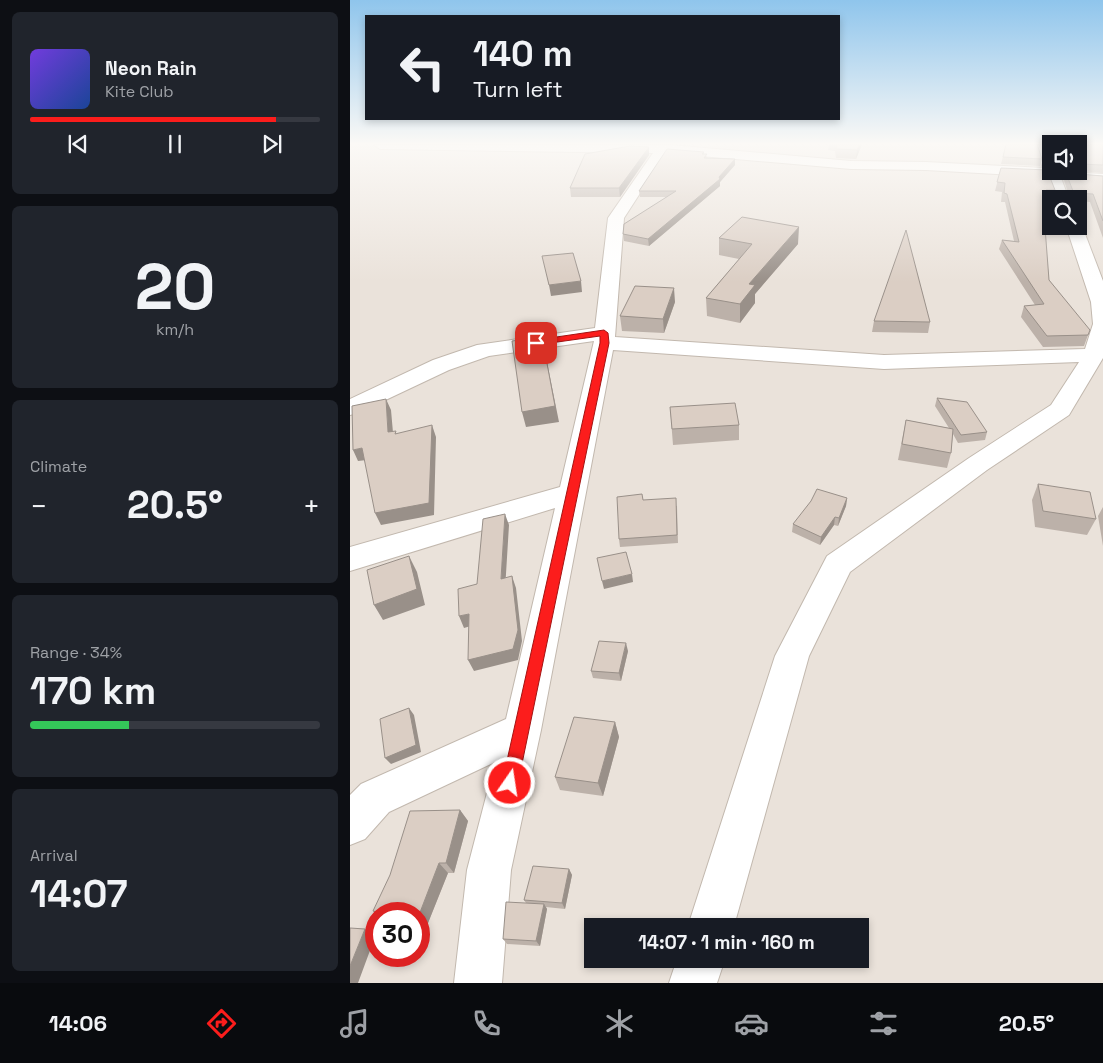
<!DOCTYPE html>
<meta charset="utf-8">
<style>
body{margin:0;font-family:"Space Grotesk",sans-serif;background:#20242c;color:#f1f3f6;height:100vh;display:flex;flex-direction:column;font-size:19px;white-space:nowrap}
*{box-sizing:border-box;margin:0}
p{font-size:16px;color:#9ea1a6}
.icon{flex:none;width:28px;height:28px;fill:none;stroke:currentColor;stroke-width:2;stroke-linecap:round;stroke-linejoin:round}
.map{position:relative;flex:1;overflow:hidden}
.sheet{display:flex;flex-direction:column;gap:12px;padding:12px;background:#0d0f14;width:350px}
.sheet>*{flex:none}
.top-card{position:absolute;left:15px;top:15px;width:475px;height:105px;border-radius:0px;box-shadow:0 2px 8px #0003;background:#171b24;color:#f1f3f6;overflow:hidden}
.fabs{position:absolute;left:692px;top:135px;display:grid;gap:10px}
.fabs a{display:grid;place-items:center;width:45px;height:45px;border-radius:0px;background:#171b24;box-shadow:0 2px 8px #0003;font-size:25px}
.speed{position:absolute;left:15px;top:902px;display:flex;gap:10px;font-size:25px;font-weight:700;text-align:center}
.speed>*{display:grid;place-content:center;width:65px;height:65px;border-radius:50%;background:#171b24;box-shadow:0 2px 8px #0003;line-height:1}
.speed .limit{border:8px solid #d22;background:#fff;color:#111}
.pin{position:absolute;display:grid;place-items:center;width:42px;height:42px;color:#fff;margin:-21px;border-radius:10px;box-shadow:0 2px 8px #0006}
.me{position:absolute;width:55px;margin:-28px;rotate:13deg;stroke-linejoin:round;filter:drop-shadow(0 0 4px #0008)}
.turn{display:flex;align-items:center;gap:18px;height:105px;padding:0 25px;font-size:22px}
.turn .icon{width:65px;height:65px;stroke-width:2.5}
.turn b{display:block;font-size:35px;line-height:42px}
.big{font-size:38px;font-weight:700;line-height:1.1}
.sheet .tile{flex:1;display:flex;flex-direction:column;justify-content:center;gap:8px;min-width:0;padding:0 18px;border-radius:8px;background:#20242c}
.sheet .dial{align-items:center;gap:0}
.dial b{font-size:65px;line-height:1}
.song{display:flex;align-items:center;gap:15px}
.cover{width:60px;height:60px;border-radius:8px;background:linear-gradient(135deg,hsl(260 70% 55%),hsl(220 70% 35%))}
.played{height:5px;border-radius:2px;background:linear-gradient(90deg,#fc1d1c 85%,#363941 85%)}
.keys{display:flex;justify-content:space-around;direction:ltr}
.heat{display:flex;justify-content:space-between;align-items:center;font-size:28px;direction:ltr}
.charge{height:8px;border-radius:4px;background:linear-gradient(90deg,#34c759 34%,#363941 0)}
.trip{position:absolute;left:234px;top:918px;width:285px;height:50px;border-radius:0px;background:#171b24;box-shadow:0 2px 8px #0003;font-weight:700;line-height:50px;text-align:center}
.tab-bar{display:flex;height:80px;justify-content:space-around;align-items:center;background:#090b0e;color:#9ea1a6}
.tab-bar .icon{width:35px;height:35px}
.tab-bar .selected{color:#fc1d1c}
.tab-bar b{font-size:22px;color:#f1f3f6}
main{display:flex;flex:1;min-height:0}
.map>svg:first-child{display:block}
.residential{fill:#eae2da;fill-rule:evenodd}
.lines{fill:none;stroke-linecap:round;stroke-linejoin:round}
.street-casing{stroke:#c2b8ae;stroke-width:2}
.street{fill:#fff;fill-rule:evenodd}
.wall{fill:#bcb1a9}
.shaded-wall{fill:#999089}
.building{fill:#dbcec4;stroke:#999089}
.route{fill:#fc1d1c;stroke:#a41312}
</style>
<main>
<section class="sheet">
<div class="tile">
<div class="song"><i class="cover"></i><div><b>Neon Rain</b><p>Kite Club</p></div></div>
<div class="played"></div>
<div class="keys"><svg class="icon" aria-label="previous" viewBox="0 0 24 24"><path d="M18 5L8 12l10 7zM5 5v14"/></svg><svg class="icon" aria-label="pause" viewBox="0 0 24 24"><path d="M8 5v14M16 5v14"/></svg><svg class="icon" aria-label="next" viewBox="0 0 24 24"><path d="M6 5l10 7-10 7zM19 5v14"/></svg></div>
</div>
<div class="tile dial"><b>20</b><p>km/h</p></div>
<div class="tile"><p>Climate</p>
<div class="heat"><a>−</a><b class="big">20.5°</b><a>+</a></div>
</div>
<div class="tile"><p>Range · 34%</p><b class="big">170 km</b><div class="charge"></div></div>
<div class="tile"><p>Arrival</p><b class="big">14:07</b></div>
</section>
<div class="map">
<svg width="753" height="983" viewBox="0 0 753 983">
<rect width="100%" height="100%" fill="#f6f1ec"/>
<!-- residential -->
<path class="residential" d="M0 145H701V171H729V145H753V983H0ZM701 199H729V226H701ZM26 914H69V956H26ZM242 926H510V959H242Z"/>
<g class="lines">
<defs>
<path id="street" d="M24 145H321L501 161 576 162 693 168 684 145H696L701 156V171L753 174V182L711 178 719 199H704L696 177 576 170 501 169 316 153 274 218 265 337 534 355 735 349 743 324 741 302 716 226H729V222L732 226 753 281V358L719 415 637 470 500 572 459 656 384 926H338L425 656 477 556 619 458 701 405 729 362 534 369 263 350 191 730 161 870 152 983H104L117 870 145 762 39 812 15 839 0 845V795L11 784 156 719 205 508 0 571V547L210 487 244 341 139 356 99 370 8 413 0 415V399L83 360 127 345 245 328 258 218 303 153 30 149Z
M327 959H375L367 983H319Z"/>
</defs>
<!-- street casing -->
<use href="#street" class="street-casing"/>
<!-- street -->
<use href="#street" class="street"/>
</g>
<!-- wall -->
<path class="wall" d="M479 144H512L506 159 486 158 485 151 478 150Z
M656 144 692 159 690 166 651 164Z
M697 144H701V153Z
M729 144H753V173L729 171Z
M299 147V155L270 197H221L220 188Z
M354 152V154L358 158 385 159V165L370 182V186L299 246 274 241 273 234 316 197H290L289 191Z
M651 168 705 190 702 199H699L701 204V224L694 223 699 280 738 335 734 346 693 347 671 317 674 306 685 305 649 249 652 240 664 241 655 202H651L652 192 645 191Z
M716 173 753 176V238L740 202 729 201V199H720L714 180Z
M369 238 448 244 405 294V303L390 323 357 316 356 298 389 259 369 255Z
M325 302 314 333 272 331 270 316Z
M524 321 580 322 578 333 522 332Z
M587 398 637 432 635 440 608 443 603 434 601 453 597 468 548 460 556 420 599 428 585 406Z
M320 407 389 425V440L323 445Z
M688 484 746 519 737 535 685 527 682 500Z
M497 498 496 506 488 526 484 525 470 545 442 532 443 524Z
M293 500 327 506 328 543 270 547 269 539Z
M753 507V546L748 516Z
M278 651 271 681 243 678 241 671Z
M265 722 269 737 253 796 210 790 205 777Z
M110 810 118 821 104 873H98L76 928 69 926V914H26L23 911Z
M219 869 222 875 215 909 196 907 197 909 190 946 157 944 153 939 176 903 174 900Z"/>
<!-- shaded-wall -->
<path class="shaded-wall" d="M510 144H512L506 159 507 150Z
M299 147V155L270 197 269 188Z
M385 159V165L370 182V186L299 246 298 239 369 177Z
M449 227 448 244 405 294V303L390 323V304L399 284Z
M231 281 232 292 201 296 199 285Z
M324 288 325 302 314 333 313 319Z
M192 337 209 422 176 427 172 412Z
M36 399 41 410 44 444 38 432Z
M82 425 86 437 84 515 31 525 25 513Z
M12 448 17 460 8 461 3 450Z
M497 498 496 506 488 526 489 518Z
M155 514 159 525 155 590 151 579Z
M485 517 484 525 470 545 471 537Z
M59 556 67 572 75 605 33 620 24 605Z
M282 574 283 582 254 589 252 581Z
M162 576 166 588 172 641 168 660 124 671 118 660Z
M119 614 124 625 114 628 109 616Z
M276 643 278 651 271 681 269 673Z
M59 708 64 715 71 752 41 764 35 758Z
M265 722 269 737 253 796 248 783Z
M110 810 118 821 104 873 96 863Z
M89 863 98 873 76 928 69 921V915Z
M219 869 222 875 215 909 212 903Z
M194 904 197 909 190 946 186 941Z
M15 929 25 937 8 983H0V966Z"/>
<!-- building -->
<path class="building" d="M486 144H510L507 150 486 149Z
M656 144H687L692 159 653 157Z
M729 144H753V165L729 164Z
M280 146 299 147 269 188H220L235 154Z
M317 149 354 152 352 154H357L354 158 385 159 369 177 370 179 298 239 273 234 274 224 326 191H289Z
M651 168 697 170 705 190H696L701 204V214H694L699 280 740 330 738 335 697 336 674 306 694 304 652 240 669 242 657 194 654 193 655 183 647 182Z
M716 173 753 176V221L743 194 722 193 723 191Z
M392 217 449 227 399 284 405 285 390 304 356 298 402 244 369 238Z
M556 230 580 322 524 321Z
M223 253 231 281 199 285 192 256Z
M285 286 324 288 313 319 270 316Z
M192 337 205 406 172 412 162 341Z
M587 398 617 402 637 432 611 435Z
M36 399 38 432 46 431 45 434 82 425 79 503 25 513 12 448 3 450 2 406Z
M385 403 389 425 322 429 320 407Z
M556 420 603 429 601 453 552 444Z
M688 484 740 492 746 519 693 511Z
M467 489 497 498 489 518 485 517 471 537 443 524 461 501Z
M292 494 293 500 326 498 327 535 269 539 267 497Z
M155 514 151 579 162 576 168 630 163 649 118 660 119 614 109 616 108 589 127 584 133 519Z
M276 552 282 574 252 581 247 558Z
M59 556 67 589 24 605 17 570Z
M249 641 276 643 269 673 241 671Z
M59 708 66 745 35 758 30 719Z
M224 717 265 722 248 783 205 777Z
M110 810 96 863H89L69 915V914H37L23 911 40 875 60 811Z
M183 866 219 869 212 903 174 900Z
M156 902 194 904 186 941 153 939Z
M0 928 15 929 0 966Z"/>
<!-- sky -->
<linearGradient id="sky" x2="0" y2="1"><stop stop-color="#8fc5ec"/><stop offset="0.51" stop-color="#fbf9f6"/><stop offset="1" stop-color="#fbf9f6" stop-opacity="0"/></linearGradient>
<rect width="753" height="282" fill="url(#sky)"/>
<!-- route -->
<path class="route" d="M254 330 258 333 259 343 168 783 166 788 160 791 154 788 152 783 250 343V336L186 345 182 343 186 340Z"/>
</svg>
<div class="fabs">
<a><svg class="icon" aria-label="sound" viewBox="0 0 24 24"><path d="M4 9h4l5-4v14l-5-4H4zM17 9q2 3 0 6"/></svg></a>
<a><svg class="icon" aria-label="search" viewBox="0 0 24 24"><circle cx="10" cy="10" r="6"/><path d="M15 15l6 6"/></svg></a>
</div>
<div class="speed"><div class="limit">30</div></div>
<div class="pin" style="left:186px;top:343px;background:#d93025"><svg class="icon" aria-label="arrive" viewBox="0 0 24 24"><path d="M6 21V4h12l-3 4 3 4H6"/></svg></div>
<svg class="me" style="left:160px;top:783px" viewBox="-20 -20 40 40"><circle r="17" fill="#fc1d1c" stroke="#fff" stroke-width="3"/><path d="M0-11L8 9 0 5-8 9z" fill="#fff"/></svg>
<div class="trip">14:07 · 1 min · 160 m</div>
<div class="top-card">
<div class="turn"><svg class="icon" aria-label="left" viewBox="0 0 24 24"><path d="M17 20v-9H6M10 6l-5 5 5 5"/></svg><div><b>140 m</b>Turn left</div></div>
</div>
</div>
</main>
<nav class="tab-bar">
<b>14:06</b>
<svg class="icon selected" aria-label="directions" viewBox="0 0 24 24"><path d="M12 3l9 9-9 9-9-9zM9 14v-3h6M13 9l2 2-2 2"/></svg>
<svg class="icon" aria-label="music" viewBox="0 0 24 24"><path d="M9 18V5l10-2v13"/><circle cx="6" cy="18" r="3"/><circle cx="16" cy="16" r="3"/></svg>
<svg class="icon" aria-label="phone" viewBox="0 0 24 24"><path d="M5 4h4l2 5-3 2q2 4 5 5l2-3 5 2v4C11 20 4 13 5 4z"/></svg>
<svg class="icon" aria-label="climate" viewBox="0 0 24 24"><path d="M12 3v18M4 7l16 10M4 17L20 7"/></svg>
<svg class="icon" aria-label="car" viewBox="0 0 24 24"><path d="M5 17H2v-5l4-1 3-4h7l3 4 3 1v5h-3M9 17h6M6 11h13"/><circle cx="7" cy="17" r="2"/><circle cx="17" cy="17" r="2"/></svg>
<svg class="icon" aria-label="filters" viewBox="0 0 24 24"><path d="M4 7h16M4 17h16"/><circle cx="9" cy="7" r="2"/><circle cx="15" cy="17" r="2"/></svg>
<b>20.5°</b>
</nav>
